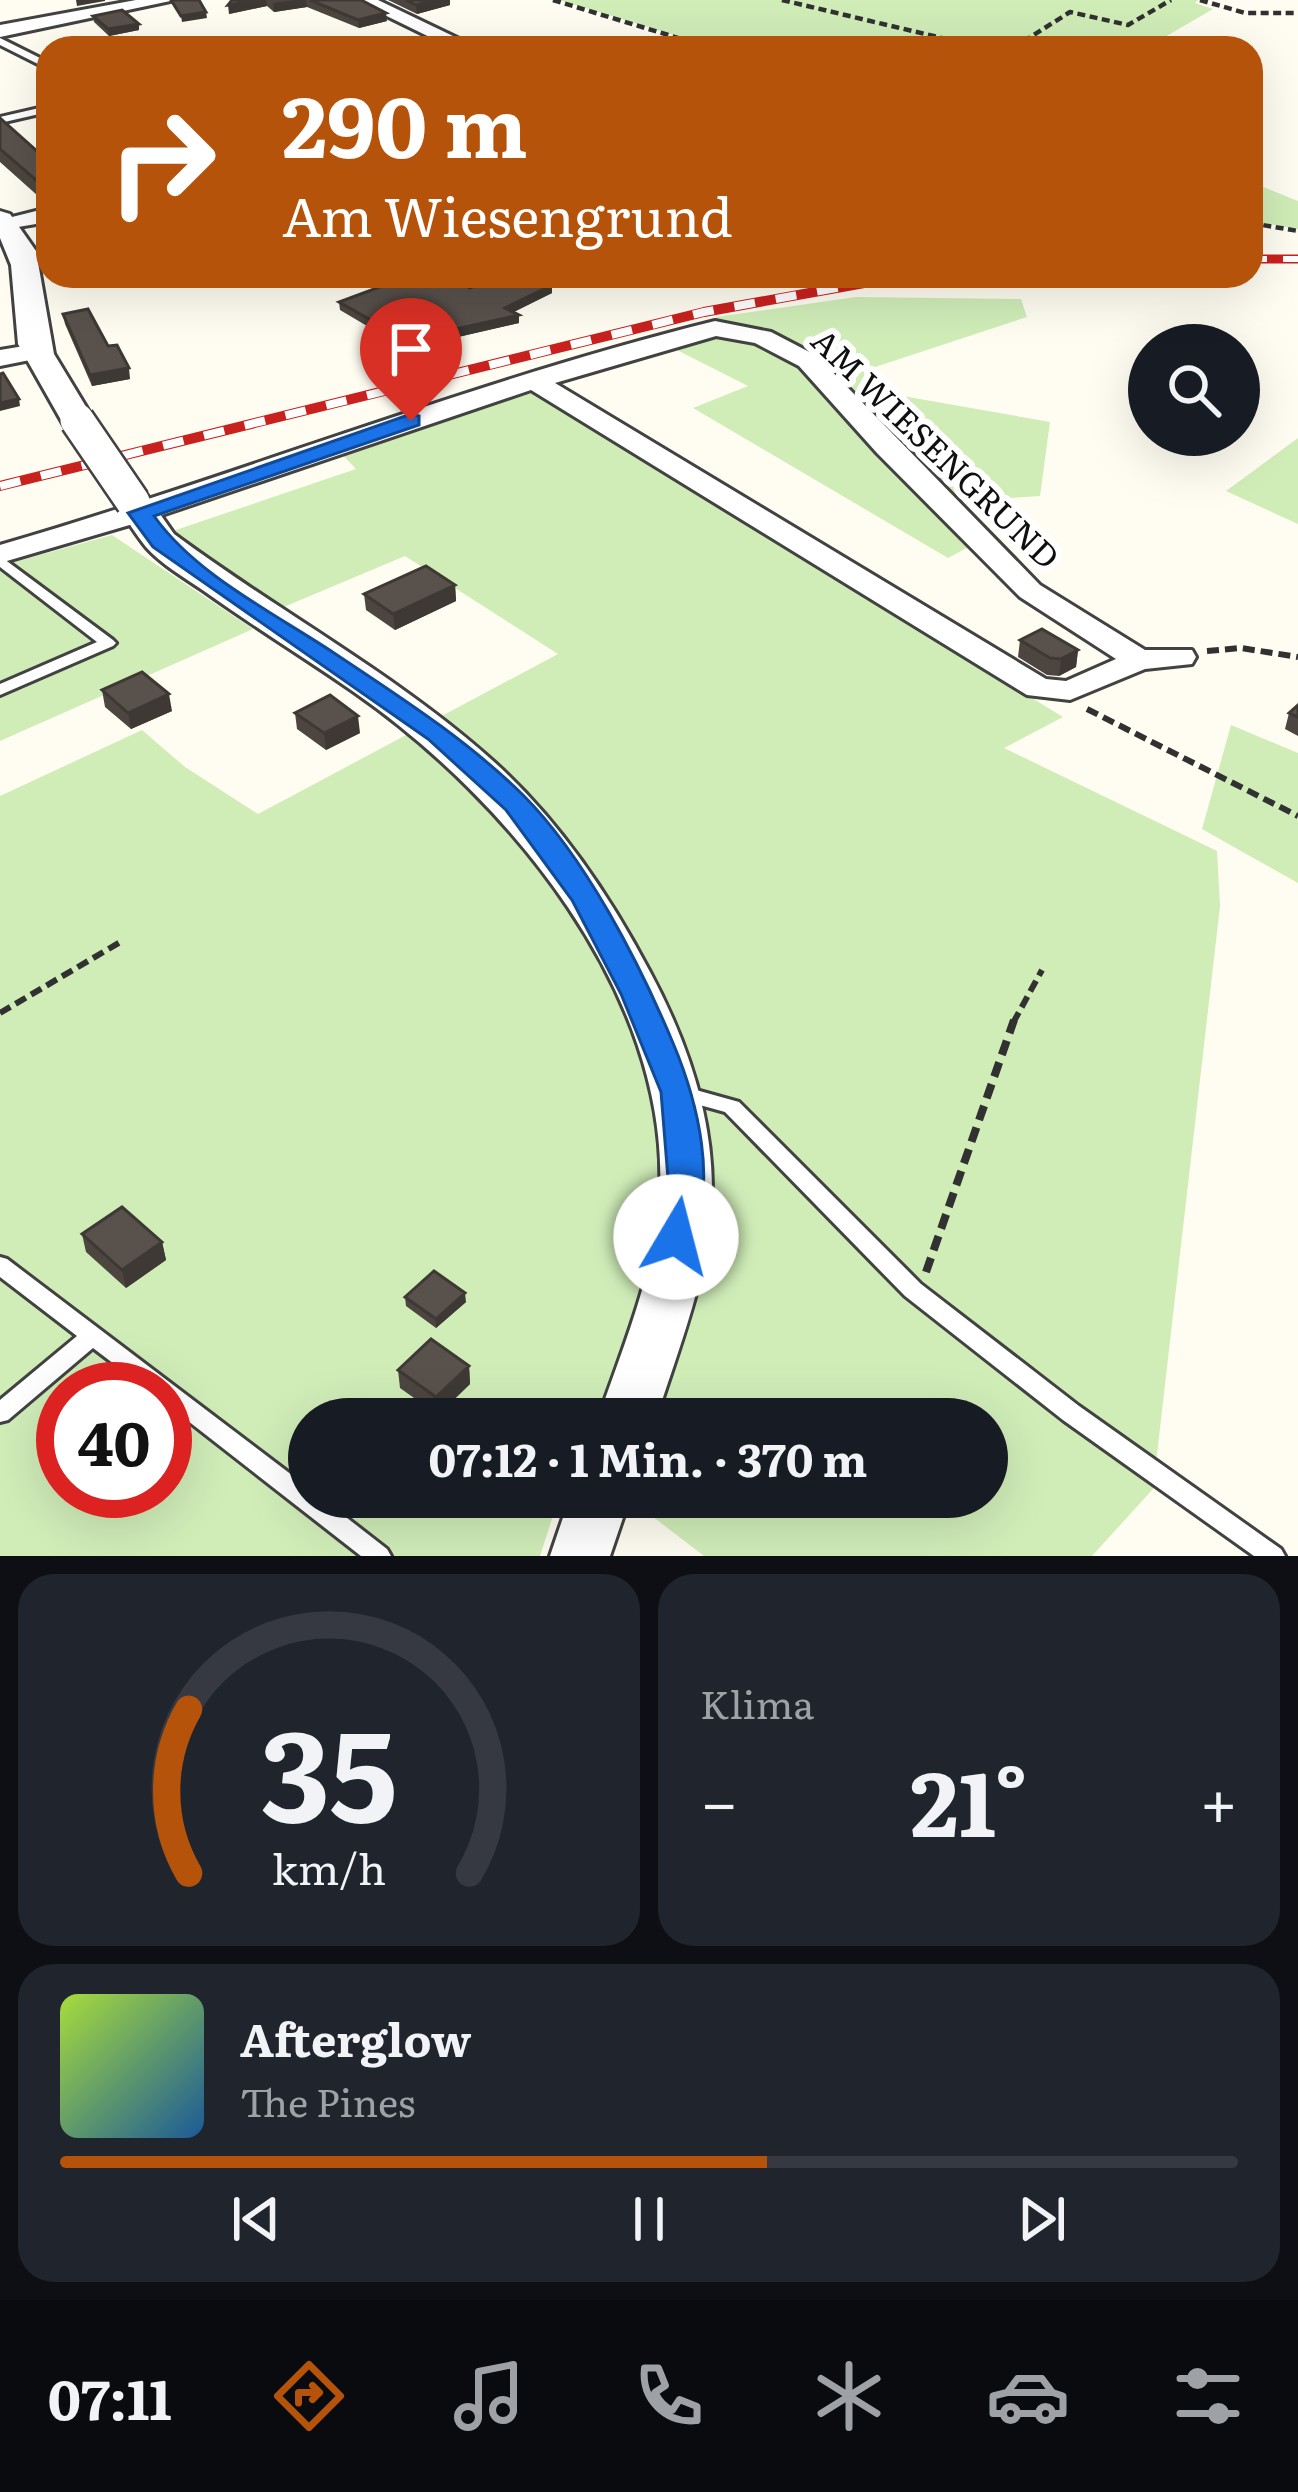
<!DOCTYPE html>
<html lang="de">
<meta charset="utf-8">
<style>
body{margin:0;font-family:Literata,serif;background:#20242c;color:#f1f3f6;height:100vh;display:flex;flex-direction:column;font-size:45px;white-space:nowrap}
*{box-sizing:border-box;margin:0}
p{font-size:39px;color:#9ea1a6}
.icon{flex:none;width:66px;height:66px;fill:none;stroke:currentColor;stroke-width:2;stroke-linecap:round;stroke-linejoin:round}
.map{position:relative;height:1556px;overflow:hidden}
.sheet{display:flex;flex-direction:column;gap:18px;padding:18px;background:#0d0f14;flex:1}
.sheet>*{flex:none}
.banner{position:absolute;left:36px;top:36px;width:1227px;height:252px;border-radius:36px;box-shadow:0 12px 48px #0002;background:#b45309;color:#fff;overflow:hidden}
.tools{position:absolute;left:1128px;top:324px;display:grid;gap:24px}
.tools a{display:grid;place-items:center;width:132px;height:132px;border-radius:50%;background:#171b24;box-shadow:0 12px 48px #0002;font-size:60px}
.speed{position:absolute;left:36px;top:1362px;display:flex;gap:24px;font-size:60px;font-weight:700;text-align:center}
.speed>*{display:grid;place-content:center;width:156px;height:156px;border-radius:50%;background:#171b24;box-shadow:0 12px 48px #0002;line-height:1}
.speed .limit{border:18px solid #d22;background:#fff;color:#111}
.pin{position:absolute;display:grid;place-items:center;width:102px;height:102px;color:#fff;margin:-123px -51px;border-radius:50% 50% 50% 0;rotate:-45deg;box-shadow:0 0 12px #0007}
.pin .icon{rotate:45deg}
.me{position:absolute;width:132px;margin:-66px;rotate:8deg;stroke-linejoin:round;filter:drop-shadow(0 0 9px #0008)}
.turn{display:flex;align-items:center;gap:42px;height:252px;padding:0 48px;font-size:54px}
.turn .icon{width:156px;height:156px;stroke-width:2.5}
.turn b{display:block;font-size:84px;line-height:102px}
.big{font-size:90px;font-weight:700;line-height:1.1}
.sheet .widget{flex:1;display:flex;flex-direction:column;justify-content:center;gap:18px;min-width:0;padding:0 42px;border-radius:36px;background:#20242c}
.sheet .dial{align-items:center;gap:0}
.dial svg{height:312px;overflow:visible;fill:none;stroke:#363941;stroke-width:7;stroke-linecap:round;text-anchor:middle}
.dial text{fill:#f1f3f6;stroke:none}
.song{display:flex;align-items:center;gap:36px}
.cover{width:144px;height:144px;border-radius:18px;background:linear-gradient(135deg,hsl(80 70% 55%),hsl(210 70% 35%))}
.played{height:12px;border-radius:6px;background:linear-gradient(90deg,#b45309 60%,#363941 60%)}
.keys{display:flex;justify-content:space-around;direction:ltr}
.heat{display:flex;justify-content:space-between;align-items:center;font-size:66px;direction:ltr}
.sheet .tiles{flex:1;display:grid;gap:18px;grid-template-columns:1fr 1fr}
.widget:last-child{grid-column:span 2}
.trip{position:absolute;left:288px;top:1398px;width:720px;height:120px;border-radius:60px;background:#171b24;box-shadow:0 12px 48px #0002;font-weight:700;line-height:120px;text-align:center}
.dock{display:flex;height:192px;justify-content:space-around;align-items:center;background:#090b0e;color:#9ea1a6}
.dock .icon{width:84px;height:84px}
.dock .on{color:#b45309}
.dock b{font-size:54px;color:#f1f3f6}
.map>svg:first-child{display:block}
.green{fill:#d0edb8;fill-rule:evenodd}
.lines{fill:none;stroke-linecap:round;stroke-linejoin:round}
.service-casing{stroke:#424242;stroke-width:6}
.minor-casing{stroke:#424242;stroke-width:6}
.tertiary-casing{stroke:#424242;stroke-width:6}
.path-far2{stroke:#313131;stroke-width:4.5;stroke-dasharray:8 4.5;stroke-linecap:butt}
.path-far1{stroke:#313131;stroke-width:6;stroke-dasharray:12 6;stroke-linecap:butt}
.path{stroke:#313131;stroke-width:8;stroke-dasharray:15 8;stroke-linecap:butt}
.service{fill:#fff;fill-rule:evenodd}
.minor{fill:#fff;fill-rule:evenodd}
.tertiary{fill:#fff;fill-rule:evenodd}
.rail-far1-casing{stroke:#c9211e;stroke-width:9}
.rail-casing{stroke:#c9211e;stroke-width:10}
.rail-far1{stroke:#fff;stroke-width:6;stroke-dasharray:16;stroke-linecap:butt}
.rail{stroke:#fff;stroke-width:8;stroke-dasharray:21;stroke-linecap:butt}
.tertiary-bridge-casing{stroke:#424242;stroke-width:38;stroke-linecap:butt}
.tertiary-bridge{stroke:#fff;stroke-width:33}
.wall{fill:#4d4640}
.shaded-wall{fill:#3e3934}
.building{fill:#59514b;stroke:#3e3934;stroke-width:3}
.route{fill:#1a73e8;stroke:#114b97;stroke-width:3}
.labels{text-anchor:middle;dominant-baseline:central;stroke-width:12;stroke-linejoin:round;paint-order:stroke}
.street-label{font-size:33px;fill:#0f0f0f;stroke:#fff}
</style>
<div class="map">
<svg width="1298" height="1556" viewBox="0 0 1298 1556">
<rect width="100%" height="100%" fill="#fffdf1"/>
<!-- green -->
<path class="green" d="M559 0H1198L1195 3 1213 9 1146 48H716Z
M1251 182 1298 201V229L1251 221Z
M856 297 1021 299 1027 317 872 368 857 388 1050 422 1040 496 963 501 974 544 948 558 693 408 748 386 667 345 713 334 716 317Z
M527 390 1063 717 1004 748 1217 851 1220 906 1153 1489 1092 1556H704L627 1497H987V1419H309V1497H559L540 1556H0V796L142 730 185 767 258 814 558 654 405 556 279 609 173 531 356 469 335 447ZM63 1389H165V1491H63Z
M1298 438V524L1226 491Z
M112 535 253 629 0 741V566Z
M1231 725 1298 753V883L1202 829Z"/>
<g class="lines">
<defs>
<path id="service" d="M0 38 48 62V69L0 45Z
M48 106V112L0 123V117Z
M0 556 113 640 116 643 113 646 0 695V684L97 642 0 567Z
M678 1085 739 1102 921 1284 1079 1406 1281 1549 1285 1556H1254L1063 1420 905 1296 725 1112 671 1097 668 1092 671 1087Z
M0 1257 7 1259 309 1488V1497H320L387 1549 391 1556H361L165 1403V1389H147L93 1348 8 1420 0 1422V1400L77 1336 0 1277Z"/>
<path id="minor" d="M136 0H175L0 37V25Z
M354 0H378L478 48H452Z
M48 208V222L0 230V220Z
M715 321 771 332 817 356 1040 585 1145 650H1192L1196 657 1192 664 1145 669 1070 700 1027 695 531 390 150 519 0 563V545C240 475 473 381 715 321ZM716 336 755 343 799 366 877 453 1020 597 1116 659 1066 681 1046 679 555 383Z
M36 344 45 347 49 352 45 357 0 366V350Z"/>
<path id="tertiary" d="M0 211 10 214 36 251 54 354 94 420 89 427H65L18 344 11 265 0 238Z
M133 491 146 494 174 534C279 612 396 674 493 761 558 819 610 896 650 972 686 1039 712 1113 712 1189 712 1266 679 1347 656 1419H598C623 1347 656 1269 660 1192 669 993 508 799 354 692 305 658 253 626 204 591 185 578 161 564 146 547 135 533 125 517 115 502L120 494Z
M570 1497H630L610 1556H550Z"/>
</defs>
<!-- service casing -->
<use href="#service" class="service-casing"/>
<!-- minor casing -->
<use href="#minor" class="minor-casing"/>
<!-- tertiary casing -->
<use href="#tertiary" class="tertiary-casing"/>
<!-- path-far2 -->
<path class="path-far2" d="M553 0 711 48
M782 0 984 48
M1200 0 1245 13H1298
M1013 48 1070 12 1128 25 1171 0
M1251 223 1298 231"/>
<!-- path-far1 -->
<path class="path-far1" d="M1207 651 1241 648 1298 657
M1087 709 1298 816
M0 1013 122 941
M1013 1023 1042 970"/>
<!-- path -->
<path class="path" d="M926 1272 1014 1020"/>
<!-- service -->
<use href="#service" class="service"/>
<!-- minor -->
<use href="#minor" class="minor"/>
<!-- tertiary -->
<use href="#tertiary" class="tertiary"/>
<defs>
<path id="rail-far1" d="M1251 259H1298"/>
<path id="rail" d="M0 486 704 312 903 276"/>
</defs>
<!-- rail-far1 casing -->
<use href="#rail-far1" class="rail-far1-casing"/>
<!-- rail casing -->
<use href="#rail" class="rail-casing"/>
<!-- rail-far1 -->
<use href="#rail-far1" class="rail-far1"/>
<!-- rail -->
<use href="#rail" class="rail"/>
<defs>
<path id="tertiary-bridge" d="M77 420 133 502"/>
</defs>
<!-- tertiary-bridge casing -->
<use href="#tertiary-bridge" class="tertiary-bridge-casing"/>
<!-- tertiary-bridge -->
<use href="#tertiary-bridge" class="tertiary-bridge"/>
</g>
<!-- wall -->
<path class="wall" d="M232 0H361L387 21 359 28 307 7 274 12 267 6 229 14Z
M388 0H450V5L417 14Z
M93 16 139 24V30L109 36 94 22Z
M0 118 48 161 47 204 0 162Z
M552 285V293L513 312 519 323 406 349 340 310 339 302 470 288Z
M63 314 108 346 130 379 92 386 65 324Z
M455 585 456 601 395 630 366 610 364 594Z
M1020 640 1078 650 1076 667 1059 676 1047 675 1018 657Z
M102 690 172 711 131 729 105 707Z
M1298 705V736L1285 729 1289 713Z
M295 713 360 733 326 750 297 729Z
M82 1234 162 1242 166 1260 126 1288 86 1252Z
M405 1297 466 1302 436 1328 406 1306Z
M469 1366 470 1384 438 1415 400 1388 398 1370Z"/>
<!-- shaded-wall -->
<path class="shaded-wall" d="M76 0H105V1L77 6Z
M256 0H266L267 6 229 14 228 5Z
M295 0H306L307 7 274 12 273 3Z
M435 0H450V5L417 14 416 5Z
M206 12 207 18 182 22 181 16Z
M386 13 387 21 359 28 358 20Z
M139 24V30L109 36 108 29Z
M552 285V293L506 316 505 308Z
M519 315V323L406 349V340Z
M129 368 130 379 92 386 90 375Z
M19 399 20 406 0 411V403Z
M455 585 456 601 395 630 393 614Z
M1078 650 1076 667 1059 676 1061 659Z
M169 694 172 711 131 729 128 713Z
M358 716 360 733 326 750 324 733Z
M162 1242 166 1260 126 1288 122 1270Z
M465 1293 466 1302 436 1328V1319Z
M469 1366 470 1384 438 1415 436 1397Z"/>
<!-- building -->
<path class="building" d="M171 0H199L206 12 181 16Z
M232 0H256L228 5Z
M310 0H361L386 13 358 20Z
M406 0H435L416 5Z
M122 10 139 24 108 29 93 16Z
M0 118 48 161V187H44L0 149Z
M409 276H448L470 288 496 276H529L552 285 505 308 519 315 406 340 339 302Z
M88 309 108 346 117 345 129 368 90 375 63 314Z
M3 373 19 399 0 403V374Z
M426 566 455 585 393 614 364 594Z
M1042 629 1078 650 1061 659 1050 658 1020 640Z
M142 672 169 694 128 713 102 690Z
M330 695 358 716 324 733 295 713Z
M1298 705V717L1289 713Z
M122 1207 162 1242 122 1270 82 1234Z
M434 1271 465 1293 436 1319 405 1297Z
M431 1339 469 1366 436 1397 398 1370Z"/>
<!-- route -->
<path class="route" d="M411 414 419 416V425L154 516C196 575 274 613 334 653 400 697 466 739 523 795 585 857 639 962 673 1043 697 1100 720 1187 688 1246L676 1250 664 1246 659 1237 669 1191 661 1092 621 994 572 900 506 810 428 739 153 547 128 513Z"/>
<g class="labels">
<!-- street labels -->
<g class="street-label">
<text transform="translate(937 447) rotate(44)">AM WIESENGRUND</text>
</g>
</g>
</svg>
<div class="tools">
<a><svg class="icon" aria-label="search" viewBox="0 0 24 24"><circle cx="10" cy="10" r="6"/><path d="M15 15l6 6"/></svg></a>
</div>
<div class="speed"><div class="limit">40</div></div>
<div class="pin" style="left:411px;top:421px;background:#d93025"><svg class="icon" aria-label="arrive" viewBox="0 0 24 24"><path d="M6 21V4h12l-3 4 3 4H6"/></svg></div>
<svg class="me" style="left:676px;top:1237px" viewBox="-20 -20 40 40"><circle r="19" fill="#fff"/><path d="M0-13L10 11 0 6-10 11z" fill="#1a73e8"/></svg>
<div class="trip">07:12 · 1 Min. · 370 m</div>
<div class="banner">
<div class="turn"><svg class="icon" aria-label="right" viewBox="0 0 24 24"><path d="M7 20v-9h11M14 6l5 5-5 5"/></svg><div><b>290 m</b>Am Wiesengrund</div></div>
</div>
</div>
<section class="sheet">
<div class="tiles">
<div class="widget dial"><svg viewBox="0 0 100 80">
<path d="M14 69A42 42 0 1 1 86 69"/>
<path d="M14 69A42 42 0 0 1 14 27" stroke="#b45309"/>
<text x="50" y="56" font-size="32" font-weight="700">35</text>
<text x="50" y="72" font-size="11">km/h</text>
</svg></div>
<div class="widget"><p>Klima</p>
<div class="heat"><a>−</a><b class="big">21°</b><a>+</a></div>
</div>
<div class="widget">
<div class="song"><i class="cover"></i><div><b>Afterglow</b><p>The Pines</p></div></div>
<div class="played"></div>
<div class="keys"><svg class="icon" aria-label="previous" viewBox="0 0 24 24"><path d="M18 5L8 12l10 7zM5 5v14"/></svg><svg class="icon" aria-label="pause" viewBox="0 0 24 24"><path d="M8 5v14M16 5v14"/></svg><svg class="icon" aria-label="next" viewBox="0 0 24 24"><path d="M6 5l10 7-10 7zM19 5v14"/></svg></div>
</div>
</div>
</section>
<nav class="dock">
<b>07:11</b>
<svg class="icon on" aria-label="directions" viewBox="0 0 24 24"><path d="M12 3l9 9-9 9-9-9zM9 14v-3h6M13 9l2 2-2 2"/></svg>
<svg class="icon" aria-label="music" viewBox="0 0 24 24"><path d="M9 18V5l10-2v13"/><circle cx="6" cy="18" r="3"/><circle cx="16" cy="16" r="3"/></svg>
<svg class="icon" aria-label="phone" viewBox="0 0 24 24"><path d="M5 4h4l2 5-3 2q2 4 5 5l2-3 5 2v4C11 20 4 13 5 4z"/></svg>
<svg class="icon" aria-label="climate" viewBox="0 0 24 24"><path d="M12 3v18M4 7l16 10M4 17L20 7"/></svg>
<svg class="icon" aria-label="car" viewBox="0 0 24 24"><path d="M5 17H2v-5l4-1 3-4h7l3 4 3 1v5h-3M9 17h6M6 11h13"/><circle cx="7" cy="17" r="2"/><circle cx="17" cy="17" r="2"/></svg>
<svg class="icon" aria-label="filters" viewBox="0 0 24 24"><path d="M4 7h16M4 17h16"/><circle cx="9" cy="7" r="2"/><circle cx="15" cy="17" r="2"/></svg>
</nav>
